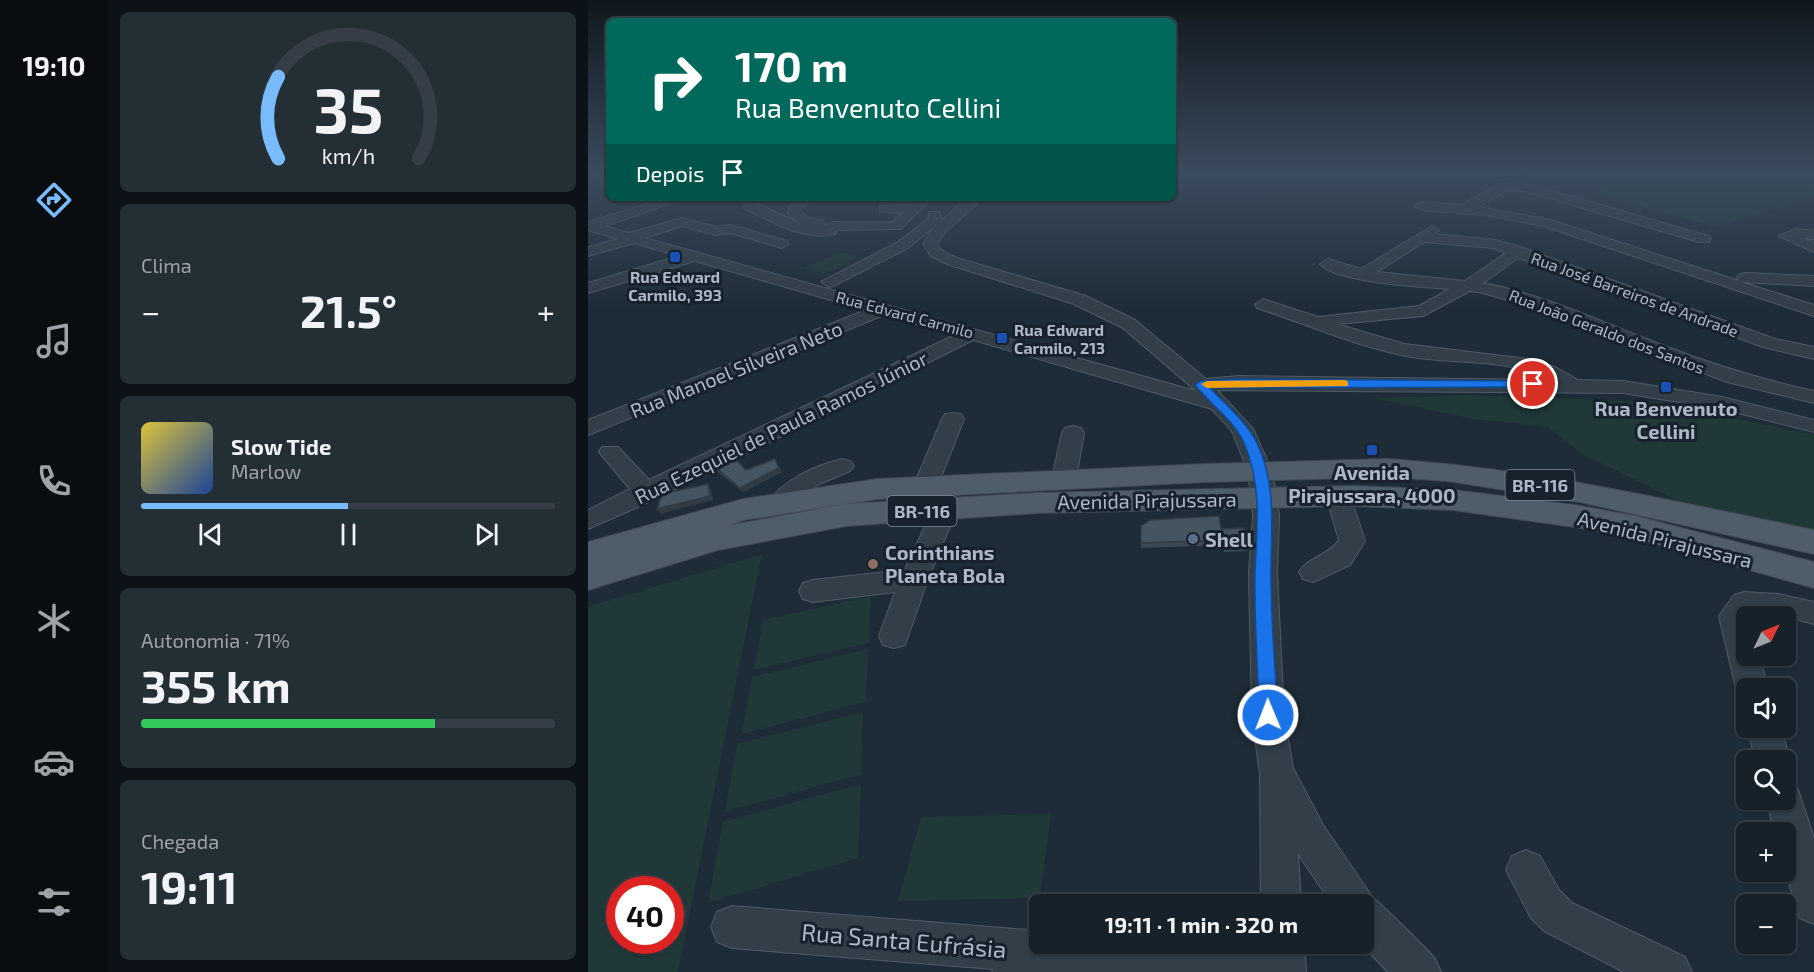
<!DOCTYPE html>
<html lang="pt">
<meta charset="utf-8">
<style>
body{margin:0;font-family:"Exo 2",sans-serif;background:#232e35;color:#f1f3f6;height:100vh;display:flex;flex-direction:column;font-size:22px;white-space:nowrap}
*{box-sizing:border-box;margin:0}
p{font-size:20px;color:#9ea3a8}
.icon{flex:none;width:33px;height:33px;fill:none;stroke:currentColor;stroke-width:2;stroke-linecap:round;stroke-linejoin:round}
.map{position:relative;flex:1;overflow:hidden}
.side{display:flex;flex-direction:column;gap:12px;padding:12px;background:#0c1217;width:480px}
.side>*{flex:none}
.top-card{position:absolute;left:18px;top:18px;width:570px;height:183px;border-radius:9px;box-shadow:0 2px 4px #0004,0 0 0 2px #353e46;background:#00695c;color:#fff;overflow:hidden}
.needle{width:39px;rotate:47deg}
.tools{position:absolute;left:1148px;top:606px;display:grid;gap:12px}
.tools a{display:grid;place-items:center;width:60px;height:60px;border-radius:9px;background:#162129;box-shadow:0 2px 4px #0004,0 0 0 2px #353e46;font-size:30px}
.speed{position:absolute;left:18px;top:876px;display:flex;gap:12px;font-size:30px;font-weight:700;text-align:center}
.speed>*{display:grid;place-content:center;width:78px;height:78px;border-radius:50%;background:#162129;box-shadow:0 2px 4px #0004,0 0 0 2px #353e46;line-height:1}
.speed .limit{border:9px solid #d22;background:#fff;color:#111}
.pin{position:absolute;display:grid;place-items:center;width:51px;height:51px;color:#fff;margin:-26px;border:3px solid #fff;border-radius:50%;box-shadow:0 2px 6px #0007}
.me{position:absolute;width:66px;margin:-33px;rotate:359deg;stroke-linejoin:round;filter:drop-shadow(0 0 4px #0008)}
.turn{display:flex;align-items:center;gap:21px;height:126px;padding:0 30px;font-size:27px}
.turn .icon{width:78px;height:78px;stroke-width:2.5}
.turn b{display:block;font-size:42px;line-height:51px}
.then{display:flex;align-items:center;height:57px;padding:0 30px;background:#0003;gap:12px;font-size:22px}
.big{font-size:45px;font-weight:700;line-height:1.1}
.side .tile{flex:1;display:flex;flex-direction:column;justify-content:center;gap:9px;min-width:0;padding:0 21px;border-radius:9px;background:#232e35}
.side .dial{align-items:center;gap:0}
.dial svg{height:156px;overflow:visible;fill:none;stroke:#353e46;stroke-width:7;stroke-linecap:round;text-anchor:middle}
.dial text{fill:#f1f3f6;stroke:none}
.song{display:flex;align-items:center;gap:18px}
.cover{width:72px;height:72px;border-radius:9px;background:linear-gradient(135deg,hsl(50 70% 55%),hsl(220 70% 35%))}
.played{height:6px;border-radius:3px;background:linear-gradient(90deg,#78bcfd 50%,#353e46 50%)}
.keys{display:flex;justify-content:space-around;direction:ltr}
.heat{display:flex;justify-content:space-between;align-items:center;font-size:33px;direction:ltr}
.charge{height:9px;border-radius:4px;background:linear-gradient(90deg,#34c759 71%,#353e46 0)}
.trip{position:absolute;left:441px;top:894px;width:345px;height:60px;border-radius:9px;background:#162129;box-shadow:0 2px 4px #0004,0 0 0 2px #353e46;font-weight:700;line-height:60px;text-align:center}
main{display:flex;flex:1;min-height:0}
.dock{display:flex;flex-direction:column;width:108px;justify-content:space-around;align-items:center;background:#090d10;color:#9ea3a8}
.dock .icon{width:42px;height:42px}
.dock .current{color:#78bcfd}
.dock b{font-size:27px;color:#f1f3f6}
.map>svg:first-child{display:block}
.green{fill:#203838;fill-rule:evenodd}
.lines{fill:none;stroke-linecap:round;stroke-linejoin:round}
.minor-casing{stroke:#4f5b66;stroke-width:2}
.major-casing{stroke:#3e4954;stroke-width:2}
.minor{fill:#323e48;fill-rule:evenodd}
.major{fill:#4f5d68;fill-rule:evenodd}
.wall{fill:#3a4853}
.shaded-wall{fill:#303b44}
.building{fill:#445461;stroke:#303b44;stroke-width:1.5}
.route{fill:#1a73e8;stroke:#114b97;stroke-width:1.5}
.slow{fill:#f59e0b}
.transit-dot{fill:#1a4fb4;stroke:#18222c;stroke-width:2}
.service-dot{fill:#5c6f8a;stroke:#18222c;stroke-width:2}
.education-dot{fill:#8d6e63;stroke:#18222c;stroke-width:2}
.labels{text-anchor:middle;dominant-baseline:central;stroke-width:6;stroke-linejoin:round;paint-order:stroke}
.far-poi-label{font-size:16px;font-weight:bold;fill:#acb8c5;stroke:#18222c}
.far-street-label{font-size:16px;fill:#acb8c5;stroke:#18222c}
.shield{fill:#18222c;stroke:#808b97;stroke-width:1.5}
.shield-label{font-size:18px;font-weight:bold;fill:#acb8c5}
.street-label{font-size:20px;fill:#acb8c5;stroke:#18222c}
.poi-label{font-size:20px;font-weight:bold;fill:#acb8c5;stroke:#18222c}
.near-street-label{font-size:24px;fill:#acb8c5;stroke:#18222c}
</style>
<main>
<nav class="dock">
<b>19:10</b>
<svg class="icon current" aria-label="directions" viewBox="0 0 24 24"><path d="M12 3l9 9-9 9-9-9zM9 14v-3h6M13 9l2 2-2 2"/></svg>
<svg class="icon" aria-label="music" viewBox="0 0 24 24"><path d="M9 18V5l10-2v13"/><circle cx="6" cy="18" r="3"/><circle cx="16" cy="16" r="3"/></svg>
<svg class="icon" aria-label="phone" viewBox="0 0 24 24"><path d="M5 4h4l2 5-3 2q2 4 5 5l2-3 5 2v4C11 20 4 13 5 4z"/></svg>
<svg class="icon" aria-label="climate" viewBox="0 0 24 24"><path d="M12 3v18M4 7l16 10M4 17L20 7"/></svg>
<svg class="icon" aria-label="car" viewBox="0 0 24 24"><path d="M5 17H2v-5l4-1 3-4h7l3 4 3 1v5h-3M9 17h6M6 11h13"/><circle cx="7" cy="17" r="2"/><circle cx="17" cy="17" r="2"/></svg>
<svg class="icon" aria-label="filters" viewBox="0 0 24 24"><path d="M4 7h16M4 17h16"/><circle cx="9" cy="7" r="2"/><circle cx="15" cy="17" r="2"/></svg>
</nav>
<section class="side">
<div class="tile dial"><svg viewBox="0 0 100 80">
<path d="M14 69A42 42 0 1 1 86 69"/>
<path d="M14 69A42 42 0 0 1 14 27" stroke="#78bcfd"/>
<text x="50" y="56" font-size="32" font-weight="700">35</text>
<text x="50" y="72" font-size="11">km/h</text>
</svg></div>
<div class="tile"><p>Clima</p>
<div class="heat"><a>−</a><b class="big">21.5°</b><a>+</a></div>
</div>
<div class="tile">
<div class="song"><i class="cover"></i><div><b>Slow Tide</b><p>Marlow</p></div></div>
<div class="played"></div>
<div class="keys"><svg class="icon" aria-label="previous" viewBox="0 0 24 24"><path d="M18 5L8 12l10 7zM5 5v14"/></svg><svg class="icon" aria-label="pause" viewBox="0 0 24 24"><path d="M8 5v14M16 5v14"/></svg><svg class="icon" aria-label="next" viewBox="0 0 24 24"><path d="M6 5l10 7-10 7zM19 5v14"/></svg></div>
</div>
<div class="tile"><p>Autonomia · 71%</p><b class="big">355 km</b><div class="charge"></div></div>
<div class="tile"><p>Chegada</p><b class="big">19:11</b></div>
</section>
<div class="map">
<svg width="1226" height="972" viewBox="0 0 1226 972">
<rect width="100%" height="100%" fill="#1e2c37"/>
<!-- green -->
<path class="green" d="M1022 173H1226V196L1127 227 1008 193 1018 182Z
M253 252 272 257 236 274 216 268Z
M878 395 1072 402 1226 435V532L1088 500 994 454 960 427 886 419 785 398Z
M174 554 90 972H0V607ZM32 890H82V940H32Z
M283 596 281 643 166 670 175 620Z
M280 649 278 702 154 734 164 677Z
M275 712 273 774 137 812 149 744Z
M273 784 270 858 120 903 135 822Z
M463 814 452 898 310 901 333 817Z"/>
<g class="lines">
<defs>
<path id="minor" d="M994 173H1007L1008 174 1002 178Z
M936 183 1121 236 1123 239 1121 242H1111L935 191H918L891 207 963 220 1151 281 1149 278 1151 275 1157 273 1226 276V286L1153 282 1226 305V316L955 226 897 215 833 210 826 206 833 202 874 205 911 184Z
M79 198H98L17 226 41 233 94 218 128 227 142 225 199 241 201 244 194 248 142 233 128 235 94 226 57 238 608 391 535 328 486 304 359 264 343 256 335 244 346 227 320 248 247 285 241 287 233 282 310 242 341 218V212H351L354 220 379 198H396L357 232 349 244 353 250 369 258 498 296 547 320 618 379 650 376 962 380C918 357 865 365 818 356 767 346 718 324 669 308L667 304 675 299 730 317 831 306 862 289C836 287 749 283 732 264L740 259 773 269 844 226 851 230 847 234 907 240 935 248 1187 339 1226 347V359L1175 347 930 258 895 283C949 293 1000 316 1051 336 1108 359 1165 378 1226 391V403L1139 382 950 309 895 293 882 291 835 316 749 324 816 344 940 359 967 367 990 380 1035 381 1134 397 1226 420V432L1134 409 1035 393 629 390 665 429 684 471 691 515 689 573 696 715 705 768 735 825 785 898C790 901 837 947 844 955 848 959 850 966 853 972H800L773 944H776V904H744L710 854 713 904H673L672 774 664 715 661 573 665 515 660 471 644 431 624 409 385 340 68 499 0 529V510L42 489 11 452 14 447H30L61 480 367 335 296 315 0 435V420L278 310 107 261 0 293V283L91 256 46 243 0 256V247L30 239 0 230V222ZM836 242 905 248 918 253 877 281 789 272Z
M157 198H169L168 203 211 223 200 214 201 207 211 198H225L214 208V213L221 218 236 221 238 224 236 227 245 222H304L314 213 292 212V206L323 205 331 198H344L313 229 249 230 247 234C216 242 183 221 156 208Z
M1208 229 1226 231V239L1215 238 1226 243V252L1191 236Z
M365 413 373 414 376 419 350 485 346 491 338 493 330 491 326 485 354 419 357 414Z
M485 426 493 428 496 433 488 479 484 484 476 487 468 484 464 479 474 433 477 428Z
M254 459 262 461 266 466 262 471 229 485 201 509 192 511 183 509 180 503C194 480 229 465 254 459Z
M750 488 759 490 762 496 777 541 762 565 725 582 715 579 711 572C720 557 740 556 751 540L738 496 741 490Z
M357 501 366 503 369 509 340 579 317 645 306 648 295 645 291 636 307 592 225 602 215 599 211 591 215 583 225 580 317 570 345 509 348 503Z
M1156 592 1190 594 1226 602V624L1197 616H1158V656H1171L1180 688H1158V700L1153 698 1148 688 1131 616 1146 595Z
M1159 728H1193L1202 760 1197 772V760H1168Z
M1197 782 1209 787 1226 838V924L1212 918C1200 889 1197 864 1197 832H1187L1178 800H1197Z
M938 850 952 856 971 890 984 903 1097 957 1104 972H1036L956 931 943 918 918 870 924 856Z
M144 906 452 931V944H591L674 953V944H716L718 972H404L405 969 144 948 129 942 123 927 129 912Z"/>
<path id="major" d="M799 459C944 468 1084 501 1226 530V554L992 502 860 481 799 477 617 482 289 499 156 520 138 526 258 504 449 493 766 486 865 490 987 505 1047 516 1226 562V588L1047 538 987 527 865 510 766 506 449 513 258 526 130 550 0 590V542L155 499 289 479 617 464Z"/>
</defs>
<!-- minor casing -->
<use href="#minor" class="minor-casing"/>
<!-- major casing -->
<use href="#major" class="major-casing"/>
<!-- minor -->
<use href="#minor" class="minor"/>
<!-- major -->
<use href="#major" class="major"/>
</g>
<!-- wall -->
<path class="wall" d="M126 466 158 470 194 472 155 492 129 471Z
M633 529 659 546V551L636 552 635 545 553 548V543Z"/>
<!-- shaded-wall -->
<path class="shaded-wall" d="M187 459 194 472 155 492 152 488Z
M120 484 123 489 125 500 73 514 69 509Z"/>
<!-- building -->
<path class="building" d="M146 457 158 470 187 459 191 468 152 488 126 466Z
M120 484 122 496 69 509 74 494Z
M631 516 633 529 656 528 659 546 636 548 635 540 553 543V526L562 520Z"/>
<!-- sky -->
<linearGradient id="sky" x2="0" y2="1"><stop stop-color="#10181e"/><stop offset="0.56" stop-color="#3b4b5e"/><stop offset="1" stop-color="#3b4b5e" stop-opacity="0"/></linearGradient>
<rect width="1226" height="309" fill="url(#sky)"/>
<!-- route -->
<path class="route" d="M650 379 945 381 951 384 945 387 622 388C638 405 658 421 669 443 689 486 683 528 683 574 683 621 687 668 690 715L687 721 680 724 674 721 671 715C670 668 666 620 667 572 669 528 674 487 657 445 647 421 623 405 607 385L613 381Z"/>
<!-- slow -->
<path class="slow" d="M756 380 760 381V386L619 388 613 384 619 381Z"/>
<!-- markers -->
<g class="transit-dot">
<rect x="81" y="251" width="12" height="12" rx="3"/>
<rect x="408" y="332" width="12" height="12" rx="3"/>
<rect x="1072" y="381" width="12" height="12" rx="3"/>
<rect x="778" y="444" width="12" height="12" rx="3"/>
</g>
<circle class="service-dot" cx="605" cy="539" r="6"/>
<circle class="education-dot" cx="285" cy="564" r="6"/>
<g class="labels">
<!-- far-poi labels -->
<g class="far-poi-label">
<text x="87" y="276">Rua Edward<tspan x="87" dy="18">Carmilo, 393</tspan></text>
<text x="426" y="329" text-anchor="start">Rua Edward<tspan x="426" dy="18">Carmilo, 213</tspan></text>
</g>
<!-- far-street labels -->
<g class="far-street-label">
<text transform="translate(1047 294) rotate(20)">Rua José Barreiros de Andrade</text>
<text transform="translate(317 314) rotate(15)">Rua Edvard Carmilo</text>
<text transform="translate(1019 331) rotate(21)">Rua João Geraldo dos Santos</text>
</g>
<!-- shield labels -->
<g class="shield">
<rect x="917.5" y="470" width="69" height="30" rx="4.5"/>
<rect x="299.5" y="496" width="69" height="30" rx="4.5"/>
</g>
<g class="shield-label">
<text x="952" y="485">BR-116</text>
<text x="334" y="511">BR-116</text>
</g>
<!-- street labels -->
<g class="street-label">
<text transform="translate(148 369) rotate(-22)">Rua Manoel Silveira Neto</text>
<text transform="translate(193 427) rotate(-26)">Rua Ezequiel de Paula Ramos Júnior</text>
<text transform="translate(559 500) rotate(-1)">Avenida Pirajussara</text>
<text transform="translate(1077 539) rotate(14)">Avenida Pirajussara</text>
</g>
<!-- poi labels -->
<g class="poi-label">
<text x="1078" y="408">Rua Benvenuto<tspan x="1078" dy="23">Cellini</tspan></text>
<text x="784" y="472">Avenida<tspan x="784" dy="23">Pirajussara, 4000</tspan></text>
<text x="617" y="539" text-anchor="start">Shell</text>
<text x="297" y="552" text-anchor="start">Corinthians<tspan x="297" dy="23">Planeta Bola</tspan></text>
</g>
<!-- near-street labels -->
<g class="near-street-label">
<text transform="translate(316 940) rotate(5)">Rua Santa Eufrásia</text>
</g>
</g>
</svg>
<div class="tools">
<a><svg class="needle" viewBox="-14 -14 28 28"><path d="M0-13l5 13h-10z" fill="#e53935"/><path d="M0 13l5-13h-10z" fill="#9ea3a8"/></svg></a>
<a><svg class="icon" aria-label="sound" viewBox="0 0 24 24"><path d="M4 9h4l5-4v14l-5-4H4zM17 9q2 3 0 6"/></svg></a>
<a><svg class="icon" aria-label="search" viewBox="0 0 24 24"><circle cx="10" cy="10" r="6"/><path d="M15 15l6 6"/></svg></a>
<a>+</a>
<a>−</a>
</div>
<div class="speed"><div class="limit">40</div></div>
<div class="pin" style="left:945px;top:384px;background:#d93025"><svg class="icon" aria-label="arrive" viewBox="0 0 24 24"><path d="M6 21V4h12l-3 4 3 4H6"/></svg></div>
<svg class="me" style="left:680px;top:715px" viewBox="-20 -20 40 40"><circle r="17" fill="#1a73e8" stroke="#fff" stroke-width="3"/><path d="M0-11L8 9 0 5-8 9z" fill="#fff"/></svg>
<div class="trip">19:11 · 1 min · 320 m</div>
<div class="top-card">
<div class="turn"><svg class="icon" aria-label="right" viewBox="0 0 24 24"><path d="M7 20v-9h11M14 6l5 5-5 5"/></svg><div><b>170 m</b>Rua Benvenuto Cellini</div></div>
<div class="then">Depois<svg class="icon" aria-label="arrive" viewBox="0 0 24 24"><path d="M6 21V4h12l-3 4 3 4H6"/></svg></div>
</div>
</div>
</main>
